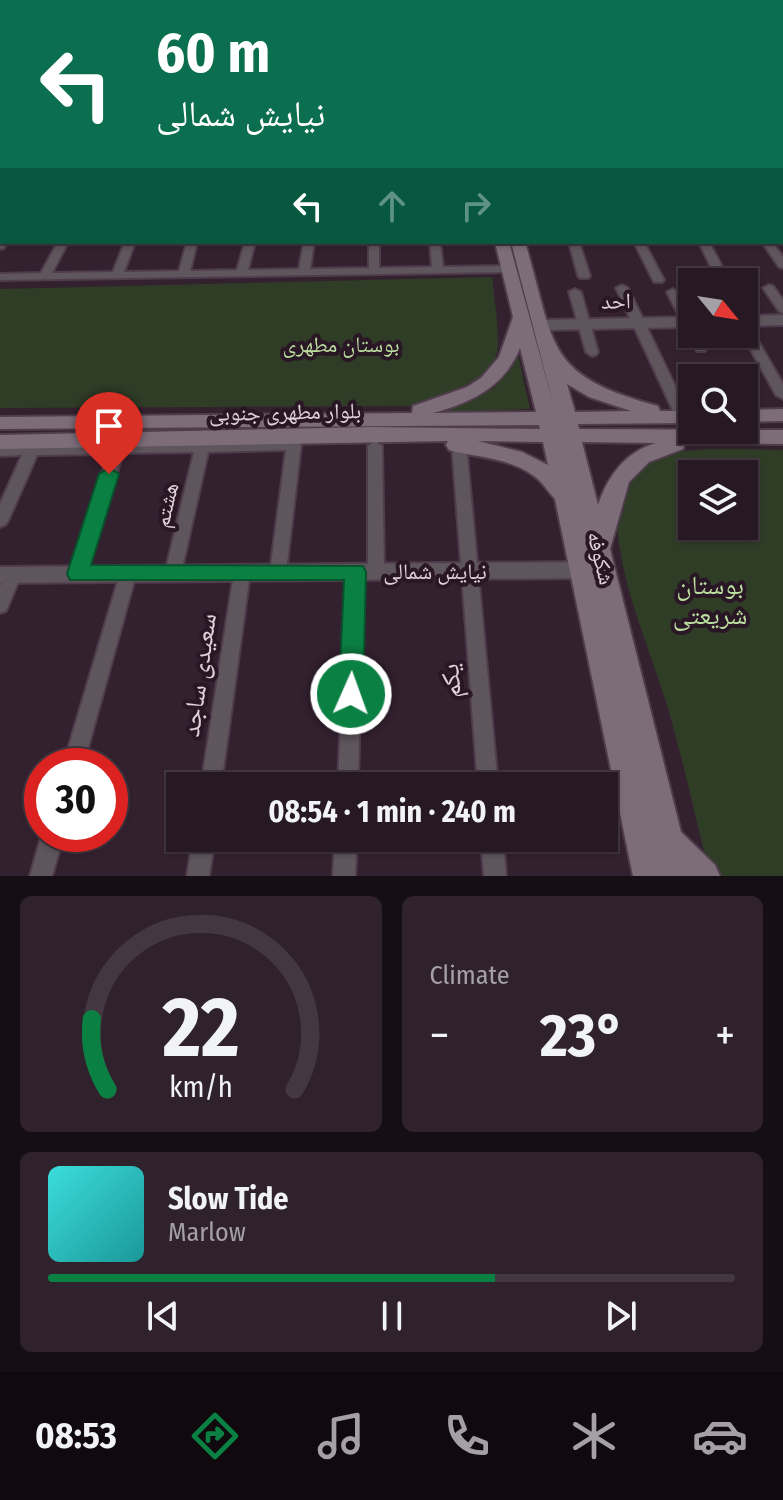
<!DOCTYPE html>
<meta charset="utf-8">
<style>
body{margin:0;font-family:"Fira Sans Condensed","Noto Naskh Arabic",sans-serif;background:#2f222c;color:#f1f3f6;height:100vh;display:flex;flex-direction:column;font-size:30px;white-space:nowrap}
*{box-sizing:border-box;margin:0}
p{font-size:26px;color:#a4a0a6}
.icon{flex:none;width:44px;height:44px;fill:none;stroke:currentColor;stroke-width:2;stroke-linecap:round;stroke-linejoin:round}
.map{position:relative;height:876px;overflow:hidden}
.details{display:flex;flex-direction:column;gap:20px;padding:20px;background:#150e14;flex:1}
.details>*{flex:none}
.guide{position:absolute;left:0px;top:0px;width:784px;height:244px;box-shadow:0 2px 6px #0004,0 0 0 2px #433841;background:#0b6e4f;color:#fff;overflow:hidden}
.needle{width:52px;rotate:120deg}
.buttons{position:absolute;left:678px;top:268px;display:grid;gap:16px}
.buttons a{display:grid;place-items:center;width:80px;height:80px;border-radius:0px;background:#271924;box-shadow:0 2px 6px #0004,0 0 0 2px #433841;font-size:40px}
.speed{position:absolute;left:24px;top:748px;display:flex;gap:16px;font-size:40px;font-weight:700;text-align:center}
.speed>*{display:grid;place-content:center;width:104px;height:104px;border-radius:50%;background:#271924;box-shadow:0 2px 6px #0004,0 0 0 2px #433841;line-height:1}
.speed .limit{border:12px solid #d22;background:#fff;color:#111}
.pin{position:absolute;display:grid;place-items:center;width:68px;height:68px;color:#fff;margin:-82px -34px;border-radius:50% 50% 50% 0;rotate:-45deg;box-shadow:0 0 8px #0007}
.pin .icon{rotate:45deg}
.me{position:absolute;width:88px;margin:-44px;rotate:2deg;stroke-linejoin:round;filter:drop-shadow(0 0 6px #0008)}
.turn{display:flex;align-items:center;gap:28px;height:168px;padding:0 24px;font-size:36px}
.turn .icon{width:104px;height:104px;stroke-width:2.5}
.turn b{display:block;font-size:56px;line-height:68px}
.lanes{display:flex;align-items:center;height:76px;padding:0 24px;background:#0003;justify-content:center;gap:40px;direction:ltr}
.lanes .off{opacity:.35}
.big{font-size:60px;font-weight:700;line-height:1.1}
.details .card{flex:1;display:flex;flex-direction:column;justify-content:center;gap:12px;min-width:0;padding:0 28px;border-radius:12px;background:#2f222c}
.details .dial{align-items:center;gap:0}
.dial svg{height:208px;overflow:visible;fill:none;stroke:#433841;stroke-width:7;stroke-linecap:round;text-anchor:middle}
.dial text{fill:#f1f3f6;stroke:none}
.song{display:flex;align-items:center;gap:24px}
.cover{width:96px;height:96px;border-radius:12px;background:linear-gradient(135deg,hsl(180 70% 55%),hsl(180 70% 35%))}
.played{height:8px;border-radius:4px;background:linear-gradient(90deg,#0b8043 65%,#433841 65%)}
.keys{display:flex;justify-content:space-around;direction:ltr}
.heat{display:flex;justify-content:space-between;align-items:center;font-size:44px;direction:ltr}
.details .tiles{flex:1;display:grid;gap:20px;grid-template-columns:1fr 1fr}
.card:last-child{grid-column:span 2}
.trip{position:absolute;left:166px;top:772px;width:452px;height:80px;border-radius:0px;background:#271924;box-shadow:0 2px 6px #0004,0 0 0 2px #433841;font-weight:700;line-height:80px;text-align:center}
.menu{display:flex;height:128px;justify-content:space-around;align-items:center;background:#100a0e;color:#a4a0a6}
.menu .icon{width:56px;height:56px}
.menu .selected{color:#0b8043}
.menu b{font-size:36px;color:#f1f3f6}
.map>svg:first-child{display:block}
.green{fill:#2f3c26;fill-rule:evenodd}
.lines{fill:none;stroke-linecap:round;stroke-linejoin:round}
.minor-casing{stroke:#503d4c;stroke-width:4}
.tertiary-casing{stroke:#503d4c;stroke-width:4}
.secondary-casing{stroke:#503d4c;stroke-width:4}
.primary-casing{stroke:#503d4c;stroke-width:4}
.minor{fill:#5f555c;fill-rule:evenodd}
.tertiary{fill:#5f555c;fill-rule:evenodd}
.secondary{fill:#7d6d79;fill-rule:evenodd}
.primary{fill:#94808f;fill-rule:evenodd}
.route{fill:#0b8043;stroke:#07532c;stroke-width:2}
.labels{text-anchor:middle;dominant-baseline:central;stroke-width:8;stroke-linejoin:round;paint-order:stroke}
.street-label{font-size:22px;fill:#e0d2dc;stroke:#2a1726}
.park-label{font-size:22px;fill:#bade9d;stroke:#2a1726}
.near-park-label{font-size:26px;fill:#bade9d;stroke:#2a1726}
.near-street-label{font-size:26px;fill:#e0d2dc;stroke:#2a1726}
</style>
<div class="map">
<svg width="783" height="876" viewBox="0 0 783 876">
<rect width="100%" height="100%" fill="#342130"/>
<!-- green -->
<path class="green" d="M492 277C503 371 509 372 417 406L0 408V289Z
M518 355 530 409 444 412 493 389Z
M783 450V876H710C696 819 683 761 667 705 649 647 617 576 617 516 618 501 628 478 640 467 666 442 748 450 783 450ZM692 474H744V526H692Z"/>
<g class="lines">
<defs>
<path id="minor" d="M225 0H231V2H225Z
M262 0H268V2H262Z
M297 0H303V2H297Z
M331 0H337V2H331Z
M369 0H375V2H369Z
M402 0H408L409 2H403Z
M687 0H693L695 2H689Z
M782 60H783V65H782Z
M782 84H783V89H782Z
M0 105H2V109H0Z
M782 123 783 124V130L782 129Z
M2 153V161L0 162V154Z
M782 176H783V184H782Z
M0 239H2V242H7L4 248 0 249Z
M58 242H68L52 273 113 272 125 242H135L124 272 179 271 187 242H197L190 271 237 270 245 242H255L248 270 299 269 304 242H314L310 269 369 268V242H379V268L432 267 430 242H440L443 267 509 266 514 269 509 272 0 280V274L41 273Z
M569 242H579L590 276 588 278H580L578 276Z
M634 242H644L664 280 662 282H654Z
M699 242H709L730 282H718Z
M762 242H772L783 257V268L779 267Z
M622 285 628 288 690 417 688 420H678L676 417 616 288Z
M769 285 773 286 783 300V313L779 311 763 288Z
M575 289 581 292 598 352 596 355 592 356 586 352 569 292Z
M673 289C687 297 692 318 692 334H700L707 348 705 351H697L695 348 667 292Z
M744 323 750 327 783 384V399L776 395 742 334H744Z
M294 440 301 445 286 572 284 577 278 578 272 577 270 572 286 450 208 452 181 573 179 578 173 579 167 578 165 573 194 452 123 453 84 579 78 580 72 579 70 574 108 454 37 455 8 521 5 525 0 527V504L22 455 0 456V446Z
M459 440 466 445 498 786H478L452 445Z
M375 441 382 446 384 572 382 577 376 578 370 577 368 572V446Z
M355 566 361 567 363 572 358 786H338L347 572 349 567Z
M242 567 248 568 250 573 221 786H201L234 573 236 568Z
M128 568 134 569 136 574 83 766H63L120 574 122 569Z
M13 569 19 570 21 575 6 611 0 613V586L7 570Z
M42 834H64L52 876H30Z
M193 838H215L209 876H187Z
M335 838H357L355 876H333Z
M481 838H503L506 876H484Z"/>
<path id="tertiary" d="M782 39H783V45H782Z
M782 102H783V108H782Z
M0 177H2V185H0Z
M782 181H783V189H782Z
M782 228H783V236H782Z
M783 315V325L744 326V316Z
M692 317V327L542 330 534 325 542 320Z
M582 562 589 564 593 570 589 576 582 578 0 583V567Z"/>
<path id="secondary" d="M495 242H509L554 407 511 242H525C556 346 543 375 658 406L660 411H692V423L578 424 579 429 783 430V444L685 443 683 449 649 462 629 482 610 549 681 832 715 865 720 876H633L555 499C548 492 543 482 534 476 508 457 478 458 449 450L446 445 448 441 0 449V435L373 427 540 429 539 425 0 429V417L412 413 413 406 467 387 481 378 499 357 513 317ZM520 348 536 412 433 413C472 402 504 387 520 348ZM567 384 589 397 631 411 575 412ZM478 441 543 442 548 465 522 452ZM582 442 656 443C625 452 608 476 598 505Z
M783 409V421L744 422V410Z"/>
<path id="primary" d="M456 0H466V2H456Z"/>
</defs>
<!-- minor casing -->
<use href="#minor" class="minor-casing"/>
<!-- tertiary casing -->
<use href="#tertiary" class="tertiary-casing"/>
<!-- secondary casing -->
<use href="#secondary" class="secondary-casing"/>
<!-- primary casing -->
<use href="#primary" class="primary-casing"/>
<!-- minor -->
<use href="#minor" class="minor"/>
<!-- tertiary -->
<use href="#tertiary" class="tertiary"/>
<!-- secondary -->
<use href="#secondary" class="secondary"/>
<!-- primary -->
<use href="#primary" class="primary"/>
</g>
<!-- route -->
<path class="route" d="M109 468 119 474 91 565 363 566 366 572 363 694 359 702 351 705 342 702 339 694 344 580H70L67 574 99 474Z"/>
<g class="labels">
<!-- street labels -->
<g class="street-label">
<text transform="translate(616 301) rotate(-1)">احد</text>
<text transform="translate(285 412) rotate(-1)">بلوار مطهری جنوبی</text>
<text transform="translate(166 505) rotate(-77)">هشتم</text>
<text transform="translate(601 558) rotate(76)">شکوفه</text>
<text x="435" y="571">نیایش شمالی</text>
</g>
<!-- park labels -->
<g class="park-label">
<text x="341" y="344">بوستان مطهری</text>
</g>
<!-- near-park labels -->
<g class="near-park-label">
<text x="710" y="585">بوستان<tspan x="710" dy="30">شریعتی</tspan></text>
</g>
<!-- near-street labels -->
<g class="near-street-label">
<text transform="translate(199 675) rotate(-82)">سعیدی ساجد</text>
<text transform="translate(451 681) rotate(-95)">یکم</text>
</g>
</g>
</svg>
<div class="buttons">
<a><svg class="needle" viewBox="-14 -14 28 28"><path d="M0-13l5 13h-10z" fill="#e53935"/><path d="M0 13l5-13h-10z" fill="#a4a0a6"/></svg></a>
<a><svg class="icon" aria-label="search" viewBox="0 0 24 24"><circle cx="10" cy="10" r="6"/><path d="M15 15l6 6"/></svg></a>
<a><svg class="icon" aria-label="layers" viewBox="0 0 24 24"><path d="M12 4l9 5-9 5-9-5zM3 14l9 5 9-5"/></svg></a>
</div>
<div class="speed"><div class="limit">30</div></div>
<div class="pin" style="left:109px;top:474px;background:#d93025"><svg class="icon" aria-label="arrive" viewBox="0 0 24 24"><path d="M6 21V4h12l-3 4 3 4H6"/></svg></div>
<svg class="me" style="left:351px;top:694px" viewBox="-20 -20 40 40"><circle r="17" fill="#0b8043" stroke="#fff" stroke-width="3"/><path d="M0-11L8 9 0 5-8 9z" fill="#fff"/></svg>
<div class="trip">08:54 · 1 min · 240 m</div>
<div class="guide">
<div class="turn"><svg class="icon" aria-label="left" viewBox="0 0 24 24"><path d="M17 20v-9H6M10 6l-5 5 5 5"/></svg><div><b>60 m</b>نیایش شمالی</div></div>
<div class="lanes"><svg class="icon" aria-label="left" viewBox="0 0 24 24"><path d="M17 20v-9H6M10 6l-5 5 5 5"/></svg><svg class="icon off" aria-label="ahead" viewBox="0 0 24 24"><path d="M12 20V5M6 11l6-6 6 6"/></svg><svg class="icon off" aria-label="right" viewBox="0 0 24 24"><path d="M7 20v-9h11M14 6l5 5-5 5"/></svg></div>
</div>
</div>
<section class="details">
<div class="tiles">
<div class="card dial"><svg viewBox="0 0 100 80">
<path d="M14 69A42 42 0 1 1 86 69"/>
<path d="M14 69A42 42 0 0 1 8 42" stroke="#0b8043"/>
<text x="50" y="56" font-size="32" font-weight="700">22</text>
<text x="50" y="72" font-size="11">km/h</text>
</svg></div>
<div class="card"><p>Climate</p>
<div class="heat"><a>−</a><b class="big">23°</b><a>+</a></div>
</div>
<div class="card">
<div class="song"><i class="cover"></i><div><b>Slow Tide</b><p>Marlow</p></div></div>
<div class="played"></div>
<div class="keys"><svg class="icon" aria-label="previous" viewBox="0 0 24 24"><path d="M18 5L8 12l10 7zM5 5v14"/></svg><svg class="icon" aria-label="pause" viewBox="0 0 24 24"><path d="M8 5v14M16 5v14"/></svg><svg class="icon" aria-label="next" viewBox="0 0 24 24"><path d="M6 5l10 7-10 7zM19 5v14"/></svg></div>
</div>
</div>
</section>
<nav class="menu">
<b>08:53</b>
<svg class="icon selected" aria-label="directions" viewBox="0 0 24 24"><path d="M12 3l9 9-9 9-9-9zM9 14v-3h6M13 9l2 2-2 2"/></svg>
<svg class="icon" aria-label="music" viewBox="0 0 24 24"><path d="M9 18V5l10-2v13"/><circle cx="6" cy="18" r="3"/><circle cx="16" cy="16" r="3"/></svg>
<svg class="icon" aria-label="phone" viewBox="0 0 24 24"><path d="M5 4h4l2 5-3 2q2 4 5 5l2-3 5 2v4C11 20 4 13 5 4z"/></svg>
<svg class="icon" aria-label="climate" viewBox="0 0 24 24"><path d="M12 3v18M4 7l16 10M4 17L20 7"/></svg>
<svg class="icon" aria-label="car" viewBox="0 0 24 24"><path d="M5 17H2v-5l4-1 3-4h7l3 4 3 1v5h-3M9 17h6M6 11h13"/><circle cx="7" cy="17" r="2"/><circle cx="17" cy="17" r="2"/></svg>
</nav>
